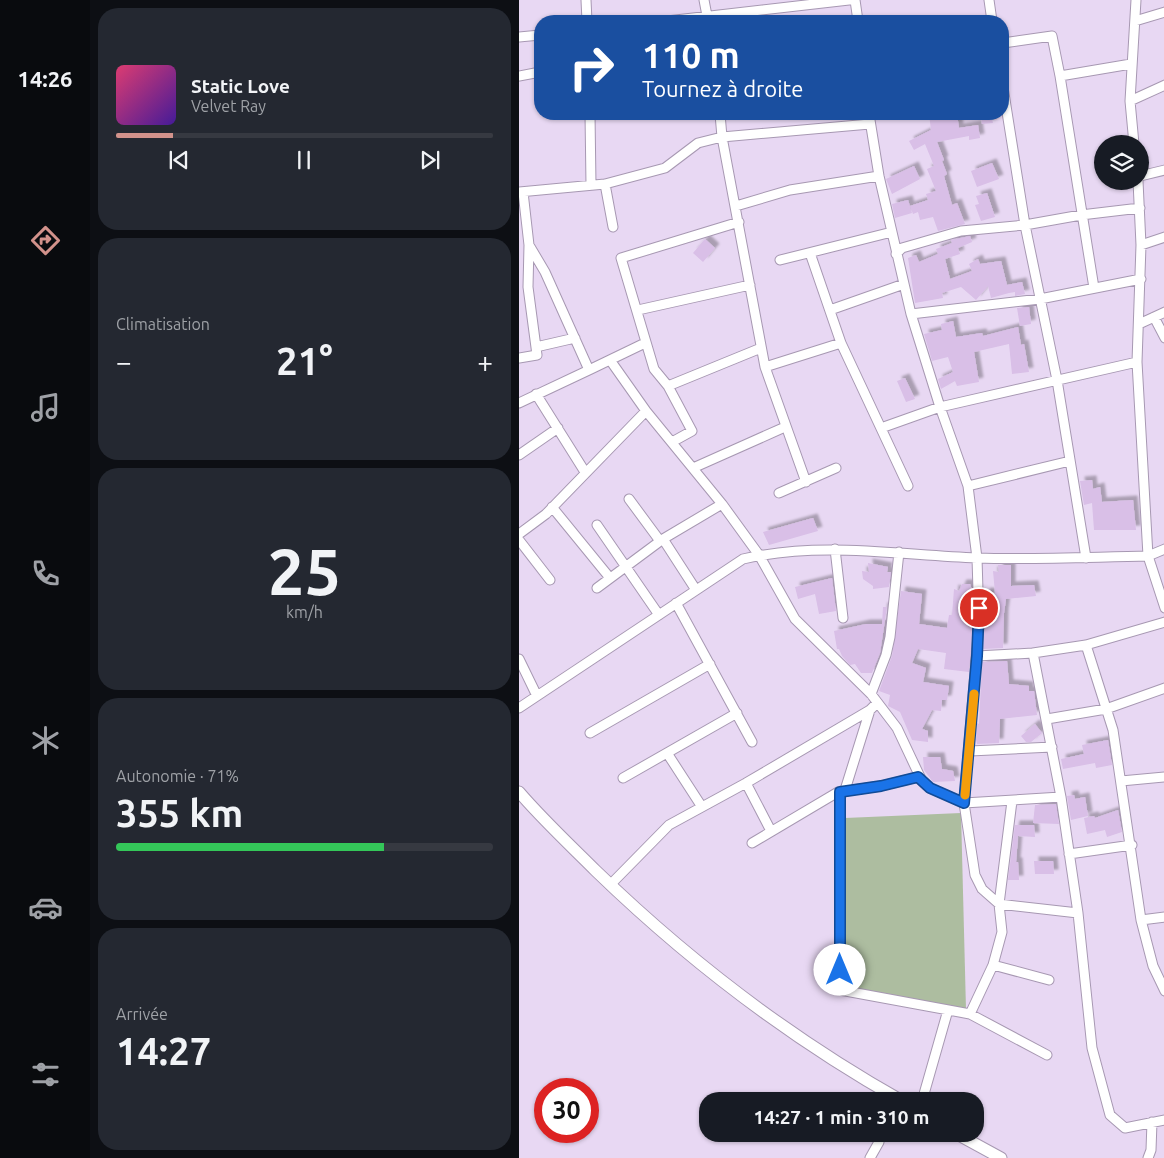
<!DOCTYPE html>
<html lang="fr">
<meta charset="utf-8">
<style>
body{margin:0;font-family:Ubuntu,sans-serif;background:#242831;color:#f1f3f6;height:100vh;display:flex;flex-direction:column;font-size:19px;white-space:nowrap}
*{box-sizing:border-box;margin:0}
p{font-size:16px;color:#9ea1a6}
.icon{flex:none;width:28px;height:28px;fill:none;stroke:currentColor;stroke-width:2;stroke-linecap:round;stroke-linejoin:round}
.map{position:relative;flex:1;overflow:hidden}
.side{display:flex;flex-direction:column;gap:8px;padding:8px;background:#0d0f14;width:429px}
.side>*{flex:none}
.banner{position:absolute;left:15px;top:15px;width:475px;height:105px;border-radius:20px;box-shadow:0 1px 4px #0004;background:#1a4fa0;color:#fff;overflow:hidden}
.tools{position:absolute;left:575px;top:135px;display:grid;gap:10px}
.tools a{display:grid;place-items:center;width:55px;height:55px;border-radius:50%;background:#171b24;box-shadow:0 1px 4px #0004;font-size:25px}
.speed{position:absolute;left:15px;top:1078px;display:flex;gap:10px;font-size:25px;font-weight:700;text-align:center}
.speed>*{display:grid;place-content:center;width:65px;height:65px;border-radius:50%;background:#171b24;box-shadow:0 1px 4px #0004;line-height:1}
.speed .limit{border:8px solid #d22;background:#fff;color:#111}
.pin{position:absolute;display:grid;place-items:center;width:42px;height:42px;color:#fff;margin:-21px;border:2px solid #fff;border-radius:50%;box-shadow:0 1px 5px #0007}
.me{position:absolute;width:55px;margin:-28px;rotate:0deg;stroke-linejoin:round;filter:drop-shadow(0 0 4px #0008)}
.turn{display:flex;align-items:center;gap:18px;height:105px;padding:0 25px;font-size:22px}
.turn .icon{width:65px;height:65px;stroke-width:2.5}
.turn b{display:block;font-size:35px;line-height:42px}
.big{font-size:38px;font-weight:700;line-height:1.1}
.side .widget{flex:1;display:flex;flex-direction:column;justify-content:center;gap:8px;min-width:0;padding:0 18px;border-radius:20px;background:#242831}
.side .dial{align-items:center;gap:0}
.dial b{font-size:65px;line-height:1}
.song{display:flex;align-items:center;gap:15px}
.cover{width:60px;height:60px;border-radius:8px;background:linear-gradient(135deg,hsl(340 70% 55%),hsl(260 70% 35%))}
.played{height:5px;border-radius:2px;background:linear-gradient(90deg,#d2928b 15%,#363941 15%)}
.keys{display:flex;justify-content:space-around;direction:ltr}
.heat{display:flex;justify-content:space-between;align-items:center;font-size:28px;direction:ltr}
.charge{height:8px;border-radius:4px;background:linear-gradient(90deg,#34c759 71%,#363941 0)}
.trip{position:absolute;left:180px;top:1092px;width:285px;height:50px;border-radius:20px;background:#171b24;box-shadow:0 1px 4px #0004;font-weight:700;line-height:50px;text-align:center}
main{display:flex;flex:1;min-height:0}
.dock{display:flex;flex-direction:column;width:90px;justify-content:space-around;align-items:center;background:#090b0e;color:#9ea1a6}
.dock .icon{width:35px;height:35px}
.dock .selected{color:#d2928b}
.dock b{font-size:22px;color:#f1f3f6}
.map>svg:first-child{display:block}
.green{fill:#adbda0}
.building{fill:#d9bfe7;filter:url(#shadow)}
.lines{fill:none;stroke-linecap:round;stroke-linejoin:round}
.minor-casing{stroke:#a798b2;stroke-width:11}
.tertiary-casing{stroke:#a798b2;stroke-width:13}
.minor{stroke:#fff;stroke-width:9}
.tertiary{stroke:#fff;stroke-width:11}
.route-casing{stroke:#114b97;stroke-width:12}
.route{stroke:#1a73e8;stroke-width:9}
.slow{stroke:#f59e0b;stroke-width:9}
</style>
<main>
<nav class="dock">
<b>14:26</b>
<svg class="icon selected" aria-label="directions" viewBox="0 0 24 24"><path d="M12 3l9 9-9 9-9-9zM9 14v-3h6M13 9l2 2-2 2"/></svg>
<svg class="icon" aria-label="music" viewBox="0 0 24 24"><path d="M9 18V5l10-2v13"/><circle cx="6" cy="18" r="3"/><circle cx="16" cy="16" r="3"/></svg>
<svg class="icon" aria-label="phone" viewBox="0 0 24 24"><path d="M5 4h4l2 5-3 2q2 4 5 5l2-3 5 2v4C11 20 4 13 5 4z"/></svg>
<svg class="icon" aria-label="climate" viewBox="0 0 24 24"><path d="M12 3v18M4 7l16 10M4 17L20 7"/></svg>
<svg class="icon" aria-label="car" viewBox="0 0 24 24"><path d="M5 17H2v-5l4-1 3-4h7l3 4 3 1v5h-3M9 17h6M6 11h13"/><circle cx="7" cy="17" r="2"/><circle cx="17" cy="17" r="2"/></svg>
<svg class="icon" aria-label="filters" viewBox="0 0 24 24"><path d="M4 7h16M4 17h16"/><circle cx="9" cy="7" r="2"/><circle cx="15" cy="17" r="2"/></svg>
</nav>
<section class="side">
<div class="widget">
<div class="song"><i class="cover"></i><div><b>Static Love</b><p>Velvet Ray</p></div></div>
<div class="played"></div>
<div class="keys"><svg class="icon" aria-label="previous" viewBox="0 0 24 24"><path d="M18 5L8 12l10 7zM5 5v14"/></svg><svg class="icon" aria-label="pause" viewBox="0 0 24 24"><path d="M8 5v14M16 5v14"/></svg><svg class="icon" aria-label="next" viewBox="0 0 24 24"><path d="M6 5l10 7-10 7zM19 5v14"/></svg></div>
</div>
<div class="widget"><p>Climatisation</p>
<div class="heat"><a>−</a><b class="big">21°</b><a>+</a></div>
</div>
<div class="widget dial"><b>25</b><p>km/h</p></div>
<div class="widget"><p>Autonomie · 71%</p><b class="big">355 km</b><div class="charge"></div></div>
<div class="widget"><p>Arrivée</p><b class="big">14:27</b></div>
</section>
<div class="map">
<svg width="646" height="1158" viewBox="0 0 646 1158">
<defs>
<filter id="shadow"><feDropShadow dx="4.5" dy="-4.5" stdDeviation="1" flood-color="#0004"/></filter>
</defs>
<rect width="100%" height="100%" fill="#e8d8f3"/>
<!-- green -->
<path class="green" d="M442 813 447 1010 324 987 326 818Z"/>
<!-- building -->
<path class="building" d="M410 114H438L440 128 459 125 461 138 450 140V136L418 142 425 160 423 161 428 174 425 176 433 205 438 203 446 224 419 231 414 217 401 220 399 212 394 214 391 206 409 200 407 194 417 191 408 169 415 166 406 144 395 150 390 141 412 130Z
M462 114H472L474 123 463 124Z
M473 163 480 179 458 187 452 171Z
M395 166 401 179 373 194 367 179Z
M468 193 476 217 462 221 456 205 460 204 457 196Z
M389 200 393 213 376 218 373 204Z
M451 236 453 242 439 248 441 254 426 259 431 279 453 271 450 264 459 259 461 264 482 261 488 285 503 282 506 294 496 296V292L490 293 472 298 469 286 457 300 442 287 423 293 424 298 396 303 389 258 397 255 400 262 419 254 417 249 433 243 432 240Z
M186 239 196 248 184 262 174 253Z
M510 307 512 324 501 326 498 308Z
M434 321 437 337 463 333 464 336 499 327 502 345 505 344 510 372 493 374 490 344 455 352 460 382 438 386 436 381 422 389 419 379 434 372 429 357 413 361 405 334 423 330 422 324Z
M386 378 396 399 387 402 378 381Z
M573 480 574 489 581 487 583 502 614 500 617 530H575L573 503 565 505 561 481Z
M294 518 299 531 250 545 244 532Z
M349 563 369 567 368 572H372L370 587 354 589V586L344 579 343 571 350 572Z
M479 565H492V586L515 585 517 596 487 599 485 613 484 648 464 649 465 598 467 592 476 593 474 571 480 572Z
M313 578 317 611 300 614 296 594 279 599 276 587Z
M443 584H451L453 590 454 624 450 672 425 669 427 653 399 649 393 663 407 668 404 682 430 686 428 700H423L422 711 413 710 403 729 409 731V742L393 740 381 712 369 706 371 695 360 691 373 656 382 591 403 594 400 624 428 628 430 615H433L435 589 440 591Z
M364 607H368L361 653 353 673H342L336 664 331 665 323 656 320 649H318L315 631 347 624H363Z
M488 661 490 684 510 686V691H515L518 715 481 719 480 743 458 744 457 740 458 723 460 724 463 662Z
M516 724 523 733 512 742H507L502 736Z
M589 740 593 765 577 768 576 763 544 769 542 759 565 754 563 745Z
M404 757H421L423 769 434 771 436 781 414 782 405 770Z
M555 795 556 799 566 797 569 816 552 820 548 796Z
M537 804 540 824 514 823 516 805Z
M599 810 603 832 588 837 586 830 568 834 565 818 575 816 576 818Z
M496 825H515L516 837 499 836 497 862H499L500 880H489Z
M515 861H534L535 874H516Z"/>
<g class="lines">
<defs>
<path id="minor" d="M67 0 68 21
M185 0 189 21
M336 0 339 21
M470 0 473 21
M148 21 330 0
M616 21 646 12
M0 37 21 35
M484 43 533 36 541 76 612 64
M0 76 16 73
M541 76 575 288
M484 87 506 225 538 380 567 558
M611 101 646 85
M71 114 72 185
M201 114 203 137 246 367 287 482
M350 114 360 176 392 314 421 407 449 486 458 558 460 624 445 803 456 875 463 889 480 904 559 913
M615 144 611 101 617 0
M621 176 646 170
M619 181 622 245 618 362 629 556 646 608
M86 184 94 227
M0 192 86 184 146 168 179 143 203 137 351 124
M4 192 10 245 26 272 70 370 126 343
M217 206 271 190 360 176
M622 245 646 237
M291 253 322 343 389 486
M377 254 383 248 442 231 506 225 562 215 621 208
M261 260 373 232
M119 310 231 285
M311 310 385 284
M392 314 521 299 622 279
M635 317 646 338
M620 324 646 312
M17 347 56 338
M0 358 18 355 9 287 10 245
M91 360 127 411 203 504 240 555 276 619 352 694 378 728 403 781 411 788 445 803 542 797
M246 367 322 343
M149 386 242 348
M17 394 66 472
M0 403 70 370
M362 428 421 407 618 362
M153 442 173 431 149 386 135 369 102 258 220 222
M0 455 39 428
M174 468 266 427
M449 486 551 461
M260 493 317 468
M110 499 141 541
M33 507 91 578
M78 525 140 615
M0 534 27 514 127 411
M144 539 177 590
M0 540 31 580
M316 549 324 618
M78 588 144 539 203 504
M157 603 233 742
M567 645 594 730 622 920 634 966 646 991
M514 653 542 797 559 913 573 1048 591 1115 606 1128 646 1120
M458 656 514 653 567 645 646 622
M0 659 18 696
M352 694 367 655 371 637 380 552
M0 708 224 559C302 541 380 555 458 558 515 560 572 557 629 556L646 549
M528 719 587 709 646 688
M71 733 191 664
M451 751 533 747
M148 753 183 807
M104 778 218 713
M602 781 646 777
M227 783 252 831
M326 790 351 710
M321 792V990L451 1014 528 1055
M233 843 319 792 362 786 399 777
M550 854 613 845
M91 885 150 825 227 783 351 710 358 703
M622 920 646 917
M474 965 530 980
M451 1014 474 965 483 932 480 904 493 801
M403 1101 429 1010
M351 1158 360 1142 361 1134
M629 1158 632 1150 633 1122"/>
<path id="tertiary" d="M0 792C24 820 51 845 77 871 169 960 271 1038 383 1101
M438 1134 482 1158"/>
</defs>
<!-- minor casing -->
<use href="#minor" class="minor-casing"/>
<!-- tertiary casing -->
<use href="#tertiary" class="tertiary-casing"/>
<!-- minor -->
<use href="#minor" class="minor"/>
<!-- tertiary -->
<use href="#tertiary" class="tertiary"/>
</g>
<g class="lines">
<defs>
<path id="route" d="M321 970V792L362 786 399 777 411 788 445 803 458 656 460 608"/>
</defs>
<!-- route casing -->
<use href="#route" class="route-casing"/>
<!-- route -->
<use href="#route" class="route"/>
<!-- slow -->
<path class="slow" d="M446 795 455 694"/>
</g>
</svg>
<div class="tools">
<a><svg class="icon" aria-label="layers" viewBox="0 0 24 24"><path d="M12 4l9 5-9 5-9-5zM3 14l9 5 9-5"/></svg></a>
</div>
<div class="speed"><div class="limit">30</div></div>
<div class="pin" style="left:460px;top:608px;background:#d93025"><svg class="icon" aria-label="arrive" viewBox="0 0 24 24"><path d="M6 21V4h12l-3 4 3 4H6"/></svg></div>
<svg class="me" style="left:321px;top:970px" viewBox="-20 -20 40 40"><circle r="19" fill="#fff"/><path d="M0-13L10 11 0 6-10 11z" fill="#1a73e8"/></svg>
<div class="trip">14:27 · 1 min · 310 m</div>
<div class="banner">
<div class="turn"><svg class="icon" aria-label="right" viewBox="0 0 24 24"><path d="M7 20v-9h11M14 6l5 5-5 5"/></svg><div><b>110 m</b>Tournez à droite</div></div>
</div>
</div>
</main>
